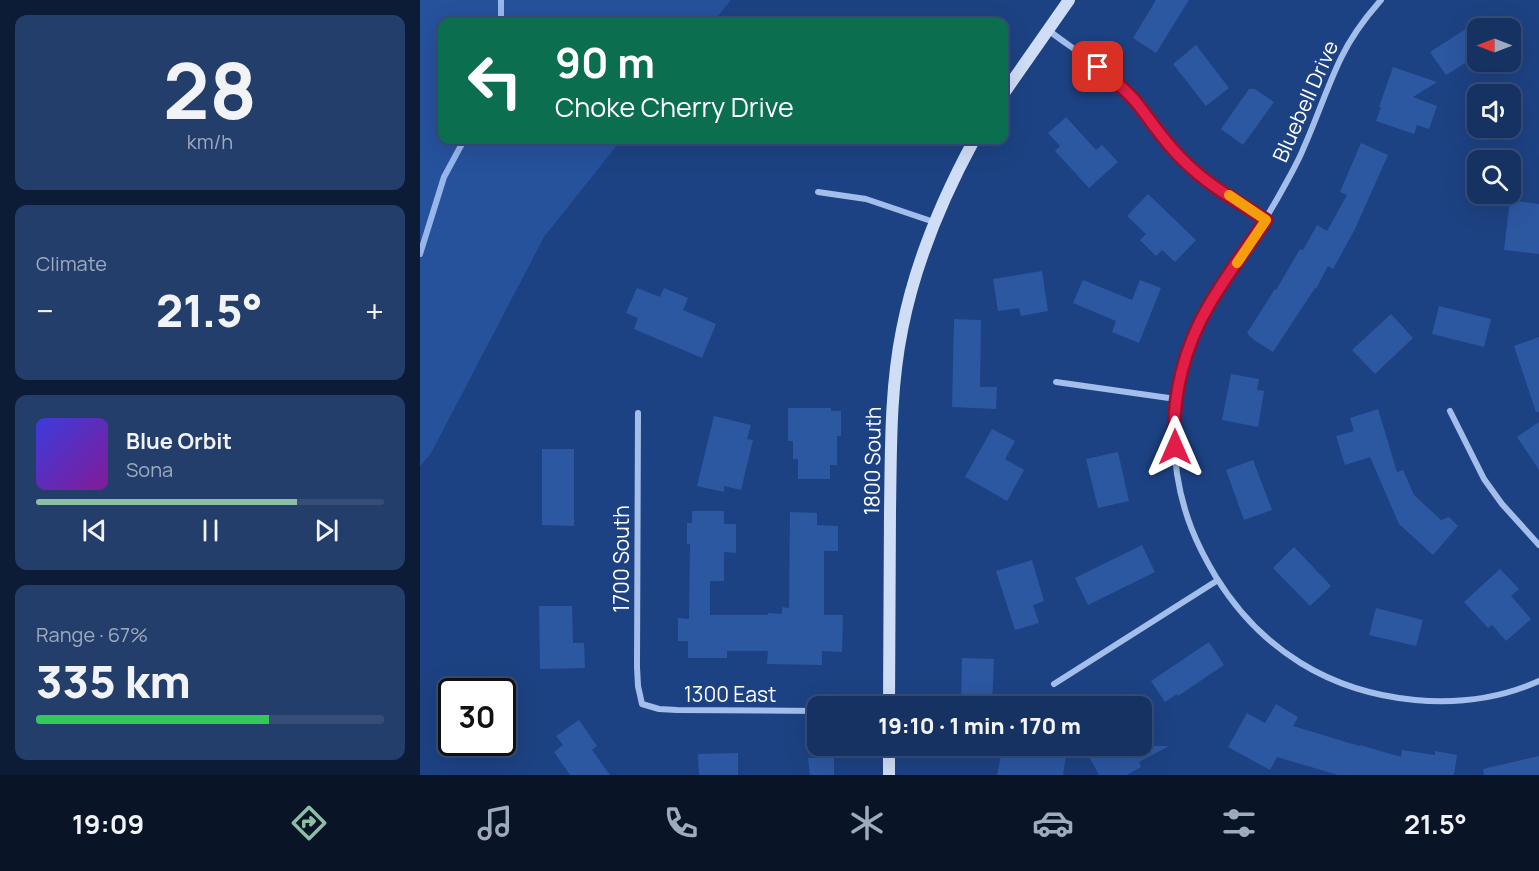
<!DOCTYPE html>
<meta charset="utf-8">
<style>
body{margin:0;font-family:Manrope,sans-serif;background:#233e6b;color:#f1f3f6;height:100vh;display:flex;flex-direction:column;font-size:22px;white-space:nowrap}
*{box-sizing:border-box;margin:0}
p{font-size:20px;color:#9eaabe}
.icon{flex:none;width:33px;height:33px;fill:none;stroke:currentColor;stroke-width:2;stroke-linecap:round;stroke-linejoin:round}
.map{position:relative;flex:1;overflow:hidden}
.details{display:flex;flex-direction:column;gap:15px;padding:15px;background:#0c1c36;width:420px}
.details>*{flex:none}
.top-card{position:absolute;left:18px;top:18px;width:570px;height:126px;border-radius:12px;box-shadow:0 6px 24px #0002,0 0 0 2px #354d77;background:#0b6e4f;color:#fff;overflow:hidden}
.needle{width:39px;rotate:270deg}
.buttons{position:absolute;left:1047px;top:18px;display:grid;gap:12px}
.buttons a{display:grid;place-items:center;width:54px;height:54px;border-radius:12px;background:#163262;box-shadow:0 6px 24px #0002,0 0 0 2px #354d77;font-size:30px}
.speed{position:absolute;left:18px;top:678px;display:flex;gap:12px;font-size:30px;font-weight:700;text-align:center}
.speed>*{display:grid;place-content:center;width:78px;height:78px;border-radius:50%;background:#163262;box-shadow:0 6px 24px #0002,0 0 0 2px #354d77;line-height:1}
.speed .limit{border:3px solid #111;border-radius:9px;background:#fff;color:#111}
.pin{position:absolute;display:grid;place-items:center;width:51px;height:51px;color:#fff;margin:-26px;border-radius:12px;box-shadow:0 3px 9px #0006}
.me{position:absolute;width:66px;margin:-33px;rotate:0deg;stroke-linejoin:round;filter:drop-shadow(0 0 4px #0008)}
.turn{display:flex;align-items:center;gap:21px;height:126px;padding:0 18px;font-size:27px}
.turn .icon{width:78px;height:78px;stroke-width:2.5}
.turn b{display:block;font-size:42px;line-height:51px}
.big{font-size:45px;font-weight:800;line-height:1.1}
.details .tile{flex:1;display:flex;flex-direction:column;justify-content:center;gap:9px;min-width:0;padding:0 21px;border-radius:12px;background:#233e6b}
.details .dial{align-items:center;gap:0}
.dial b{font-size:78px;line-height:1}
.song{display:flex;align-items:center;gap:18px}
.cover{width:72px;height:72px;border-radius:9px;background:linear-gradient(135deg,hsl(240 70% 55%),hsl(290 70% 35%))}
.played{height:6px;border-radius:3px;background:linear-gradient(90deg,#8abfa5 75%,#354d77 75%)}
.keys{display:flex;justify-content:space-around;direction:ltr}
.heat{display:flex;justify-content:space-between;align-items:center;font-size:33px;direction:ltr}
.charge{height:9px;border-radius:4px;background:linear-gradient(90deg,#34c759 67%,#354d77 0)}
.trip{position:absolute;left:387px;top:696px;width:345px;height:60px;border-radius:12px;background:#163262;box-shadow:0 6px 24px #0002,0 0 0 2px #354d77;font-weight:800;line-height:60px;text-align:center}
.tabs{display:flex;height:96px;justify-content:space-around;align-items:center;background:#091427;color:#9eaabe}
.tabs .icon{width:42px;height:42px}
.tabs .on{color:#8abfa5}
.tabs b{font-size:27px;color:#f1f3f6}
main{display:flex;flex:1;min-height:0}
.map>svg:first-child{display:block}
.green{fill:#26529c}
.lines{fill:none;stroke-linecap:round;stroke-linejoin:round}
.stream{stroke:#96b7ec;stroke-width:6}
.building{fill:#2c57a1}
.minor{stroke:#a3beea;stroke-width:6}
.secondary{stroke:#cfddf7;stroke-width:12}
.route-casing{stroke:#92132f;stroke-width:15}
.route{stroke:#e11d48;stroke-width:10}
.slow{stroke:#f59e0b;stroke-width:10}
.labels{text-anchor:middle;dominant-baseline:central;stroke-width:6;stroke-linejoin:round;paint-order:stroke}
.street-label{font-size:21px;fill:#fff;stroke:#1d4283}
</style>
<main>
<section class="details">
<div class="tile dial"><b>28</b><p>km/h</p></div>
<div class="tile"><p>Climate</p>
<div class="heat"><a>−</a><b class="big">21.5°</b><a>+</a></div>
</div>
<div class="tile">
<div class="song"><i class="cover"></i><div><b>Blue Orbit</b><p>Sona</p></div></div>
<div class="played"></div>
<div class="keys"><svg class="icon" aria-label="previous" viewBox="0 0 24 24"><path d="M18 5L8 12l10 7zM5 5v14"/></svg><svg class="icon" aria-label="pause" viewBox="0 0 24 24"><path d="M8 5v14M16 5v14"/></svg><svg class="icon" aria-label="next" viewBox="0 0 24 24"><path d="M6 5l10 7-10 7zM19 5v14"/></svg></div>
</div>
<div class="tile"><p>Range · 67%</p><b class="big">335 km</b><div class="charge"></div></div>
</section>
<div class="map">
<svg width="1119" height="775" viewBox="0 0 1119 775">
<rect width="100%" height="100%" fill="#1d4283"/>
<!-- green -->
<path class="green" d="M0 0H311L293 22H22V140H201L124 237 10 455 0 466Z"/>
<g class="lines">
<!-- stream -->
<path class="stream" d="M81 0V22
M0 254 24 177 44 140"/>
</g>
<!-- building -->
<path class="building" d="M736 0H769L736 53 713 38Z
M1058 21V55L1026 75 1010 52Z
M776 45 809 88 786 106 753 64Z
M973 67 1017 82 993 97 1017 106 1009 129 997 125 994 134 956 121 961 107H959Z
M829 89H835L854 102 823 145 801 129Z
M646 117 676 150 682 145 698 162 669 188 635 151 640 146 628 133Z
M941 143 968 155 935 229 913 269 908 266 896 289 895 288 853 352 834 340 827 333 855 289 856 290 880 249 883 250 897 225 907 231 927 195 920 192Z
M728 194 776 240 755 262 742 250 736 256 720 240 726 234 707 216Z
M1090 200 1119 204V254L1084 250Z
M622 271 628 311 601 316 599 308 578 311 573 279Z
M663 280 712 300 720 280 741 288 719 343 692 332 696 321 653 303Z
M217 288 240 297 244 288 268 298 263 310 296 324 282 358 214 329 218 318 206 313Z
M1019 306 1071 319 1064 347 1012 334Z
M971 314 993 338 955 374 932 350Z
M534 319 561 320 560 387H577L576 409 532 407Z
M1119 337V412H1116L1094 346Z
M811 374 839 379 837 390 844 391 838 427 802 420Z
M368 408H411V411H421V436H417V465H410V479H378V459H373V441H368Z
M958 409 977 472 983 470 994 495 1021 520 1029 517 1038 526 1013 555 979 524 950 457 925 465 916 436 934 431 930 418Z
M294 416 331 425 327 439 333 440 321 490 304 486V492L277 486Z
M1119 422V470L1097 437Z
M572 429 595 441 585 459 604 470 587 501 545 477Z
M122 449H154V526L122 525Z
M698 452 709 501 678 508 666 459Z
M833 460 852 510 824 520 806 470Z
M272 511H304V524H316V553L304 552V581H290V615H348V613L362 614V607L369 608 370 512 397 513V525L418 526V551H404V615H423L422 652 402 651V665L347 664 348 651H307V658H268V641H258V618L269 619 270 544H267V523H272Z
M722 545 735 572 668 605 655 578Z
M874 547 911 586 890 606 853 568Z
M612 560 624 601 613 605 619 623 595 630 576 571Z
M1080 569 1099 589 1091 596 1111 619 1086 641 1072 625 1068 628 1044 602Z
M119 606H152L153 643H164L165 668 120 669Z
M956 608 1003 620 996 646 949 635Z
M789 642 804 665 758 696 757 694 745 702 731 681Z
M542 658 574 659 572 706H541Z
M856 704 878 717 873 726 939 746 940 745 981 757 982 750 1015 755V751L1037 755 1034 775H918L857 757 850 770 808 747 827 713 845 723Z
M159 720 177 746 172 750 190 775H150L134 752 143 745 136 736Z
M583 746 646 756 643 775H577Z
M663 746H749L719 762 721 767 707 775H679Z
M318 753V775H279L278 754Z
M1119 756V775H1064L1063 769Z
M388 758H414V775H390Z"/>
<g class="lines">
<!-- minor -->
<path class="minor" d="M961 0C945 18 931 37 921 58 907 87 897 118 884 147 879 160 872 172 866 183 853 207 839 230 824 253 812 271 798 288 787 308 772 335 761 367 756 398 752 423 754 449 757 474 763 513 776 544 796 577 841 650 910 692 995 700 1039 704 1079 699 1119 681
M628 30C657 52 690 72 714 100 732 120 746 145 766 164 790 186 819 202 846 220
M398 192 446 199 514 222
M636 382 756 399
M1030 411 1064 479 1082 504 1119 545
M218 413 217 667 218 686 222 704 239 709 257 710 398 711
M634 684 798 580"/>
<!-- secondary -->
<path class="secondary" d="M584 93 649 0
M469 706C469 641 470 576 470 511 471 451 470 389 482 330 495 263 522 199 554 140
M469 775V746"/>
</g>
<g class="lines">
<defs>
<path id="route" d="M678 67C691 78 705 89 716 102 732 122 746 145 766 163 789 186 819 202 846 220 827 248 806 276 789 305 764 347 751 399 755 447"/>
</defs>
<!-- route casing -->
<use href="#route" class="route-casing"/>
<!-- route -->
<use href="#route" class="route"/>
<!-- slow -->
<path class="slow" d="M809 195 846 220 817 263"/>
</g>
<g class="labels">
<!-- street labels -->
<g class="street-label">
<text transform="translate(885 101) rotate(-66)">Bluebell Drive</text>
<text transform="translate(452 461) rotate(-89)">1800 South</text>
<text transform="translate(201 559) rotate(-90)">1700 South</text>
<text x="310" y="694">1300 East</text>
</g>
</g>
</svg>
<div class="buttons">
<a><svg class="needle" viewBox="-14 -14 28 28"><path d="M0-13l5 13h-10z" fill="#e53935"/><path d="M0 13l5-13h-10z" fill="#9eaabe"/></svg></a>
<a><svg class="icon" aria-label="sound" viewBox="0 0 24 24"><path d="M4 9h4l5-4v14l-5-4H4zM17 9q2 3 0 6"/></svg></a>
<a><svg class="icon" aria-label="search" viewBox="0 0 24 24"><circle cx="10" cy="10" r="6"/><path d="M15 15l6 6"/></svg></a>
</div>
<div class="speed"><div class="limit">30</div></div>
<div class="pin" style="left:678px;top:67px;background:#d93025"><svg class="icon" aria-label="arrive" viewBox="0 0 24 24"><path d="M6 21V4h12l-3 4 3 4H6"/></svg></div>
<svg class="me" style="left:755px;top:447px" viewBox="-20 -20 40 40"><path d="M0-17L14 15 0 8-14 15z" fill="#e11d48" stroke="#fff" stroke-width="4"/></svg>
<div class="trip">19:10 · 1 min · 170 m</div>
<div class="top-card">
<div class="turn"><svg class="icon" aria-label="left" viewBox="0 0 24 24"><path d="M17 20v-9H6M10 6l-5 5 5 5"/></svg><div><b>90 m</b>Choke Cherry Drive</div></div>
</div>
</div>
</main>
<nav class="tabs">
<b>19:09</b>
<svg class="icon on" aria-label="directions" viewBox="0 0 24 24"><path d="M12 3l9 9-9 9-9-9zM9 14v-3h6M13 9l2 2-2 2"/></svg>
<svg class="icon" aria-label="music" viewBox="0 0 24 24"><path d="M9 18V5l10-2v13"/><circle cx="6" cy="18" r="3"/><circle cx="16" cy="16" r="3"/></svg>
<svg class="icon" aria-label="phone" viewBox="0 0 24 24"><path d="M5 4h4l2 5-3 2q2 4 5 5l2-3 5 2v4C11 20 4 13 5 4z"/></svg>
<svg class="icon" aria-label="climate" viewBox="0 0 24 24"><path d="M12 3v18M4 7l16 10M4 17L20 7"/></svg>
<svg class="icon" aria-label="car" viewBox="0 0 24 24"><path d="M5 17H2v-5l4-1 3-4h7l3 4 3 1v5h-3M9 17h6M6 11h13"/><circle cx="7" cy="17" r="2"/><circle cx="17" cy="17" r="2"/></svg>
<svg class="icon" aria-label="filters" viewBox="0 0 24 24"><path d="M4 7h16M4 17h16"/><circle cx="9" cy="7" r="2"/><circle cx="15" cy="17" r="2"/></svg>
<b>21.5°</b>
</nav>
